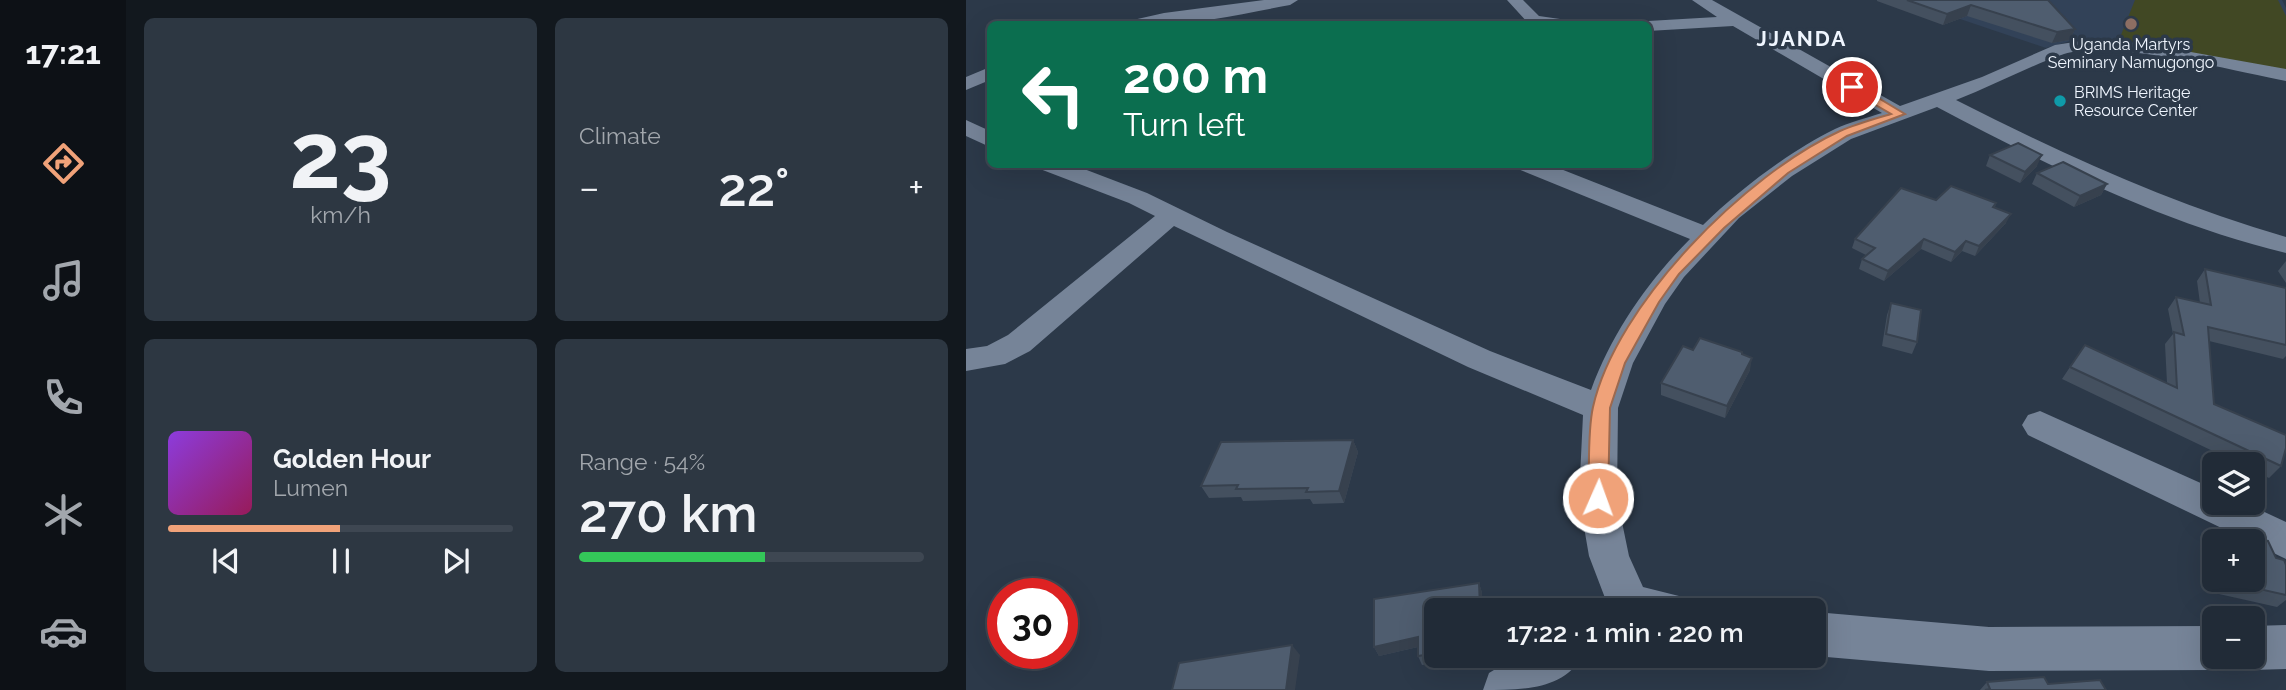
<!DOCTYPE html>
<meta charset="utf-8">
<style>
body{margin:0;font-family:Raleway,sans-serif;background:#2d3742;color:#f1f3f6;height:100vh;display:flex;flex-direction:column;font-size:26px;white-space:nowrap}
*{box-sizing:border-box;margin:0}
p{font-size:23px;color:#a2a7ad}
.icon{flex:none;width:38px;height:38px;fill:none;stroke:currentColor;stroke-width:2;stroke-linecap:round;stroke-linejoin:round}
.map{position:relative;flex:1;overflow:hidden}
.sheet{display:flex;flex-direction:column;gap:18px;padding:18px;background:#12181e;width:840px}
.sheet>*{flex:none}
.guide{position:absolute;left:21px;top:21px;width:665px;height:147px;border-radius:10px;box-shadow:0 7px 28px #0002,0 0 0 2px #3e4752;background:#0b6e4f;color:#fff;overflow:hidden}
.controls{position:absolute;left:1236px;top:452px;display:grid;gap:14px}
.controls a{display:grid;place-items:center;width:63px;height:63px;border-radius:10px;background:#212b37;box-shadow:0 7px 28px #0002,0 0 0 2px #3e4752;font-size:35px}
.speed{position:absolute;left:21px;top:578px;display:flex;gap:14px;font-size:35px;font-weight:700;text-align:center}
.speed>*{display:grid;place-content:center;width:91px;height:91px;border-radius:50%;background:#212b37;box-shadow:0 7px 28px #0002,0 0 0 2px #3e4752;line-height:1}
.speed .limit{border:10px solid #d22;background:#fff;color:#111}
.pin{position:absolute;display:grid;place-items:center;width:60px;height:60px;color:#fff;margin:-30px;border:4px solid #fff;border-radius:50%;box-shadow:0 2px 7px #0007}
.me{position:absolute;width:77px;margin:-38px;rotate:2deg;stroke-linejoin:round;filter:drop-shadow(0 0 5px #0008)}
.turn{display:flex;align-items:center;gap:24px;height:147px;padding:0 21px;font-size:32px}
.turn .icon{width:91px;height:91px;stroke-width:2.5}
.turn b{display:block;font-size:49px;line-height:60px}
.big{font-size:52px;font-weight:600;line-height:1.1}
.sheet .widget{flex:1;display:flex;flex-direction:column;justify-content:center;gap:10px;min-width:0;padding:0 24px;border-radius:10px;background:#2d3742}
.sheet .dial{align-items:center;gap:0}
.dial b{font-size:91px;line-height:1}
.song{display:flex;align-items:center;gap:21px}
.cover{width:84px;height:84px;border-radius:10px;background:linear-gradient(135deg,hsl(270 70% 55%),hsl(330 70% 35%))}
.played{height:7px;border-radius:4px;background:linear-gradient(90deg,#f0a279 50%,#3e4752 50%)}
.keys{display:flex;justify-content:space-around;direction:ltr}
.heat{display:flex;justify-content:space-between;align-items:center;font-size:38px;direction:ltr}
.charge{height:10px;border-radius:5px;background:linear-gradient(90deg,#34c759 54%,#3e4752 0)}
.sheet .tiles{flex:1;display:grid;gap:18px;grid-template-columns:repeat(2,1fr)}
.trip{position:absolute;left:458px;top:598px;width:402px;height:70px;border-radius:10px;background:#212b37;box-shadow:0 7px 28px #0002,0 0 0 2px #3e4752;font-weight:600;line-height:70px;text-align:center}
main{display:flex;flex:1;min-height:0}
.menu{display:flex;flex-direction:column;width:126px;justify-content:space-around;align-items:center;background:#0d1116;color:#a2a7ad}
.menu .icon{width:49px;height:49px}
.menu .current{color:#f0a279}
.menu b{font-size:32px;color:#f1f3f6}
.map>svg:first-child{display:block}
.built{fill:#324258}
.green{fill:#414824}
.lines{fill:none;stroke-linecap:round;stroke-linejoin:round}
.minor{fill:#768498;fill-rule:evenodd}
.wall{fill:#44505f}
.shaded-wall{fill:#37414e}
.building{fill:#4f5d6f;stroke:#37414e;stroke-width:2}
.route{fill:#f0a279;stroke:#9c694f;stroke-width:2}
.education-dot{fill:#8d6e63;stroke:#2c3949;stroke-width:2.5}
.culture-dot{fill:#0f9aa8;stroke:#2c3949;stroke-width:2.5}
.labels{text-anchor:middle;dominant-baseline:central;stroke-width:7;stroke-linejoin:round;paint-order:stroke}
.far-poi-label{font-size:16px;fill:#eff5fe;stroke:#2c3949}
.far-district-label{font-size:21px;font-weight:bold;letter-spacing:2px;fill:#eff5fe;stroke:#2c3949}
</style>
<main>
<nav class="menu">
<b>17:21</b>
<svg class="icon current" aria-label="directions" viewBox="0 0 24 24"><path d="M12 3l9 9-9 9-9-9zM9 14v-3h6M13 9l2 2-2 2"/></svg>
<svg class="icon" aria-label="music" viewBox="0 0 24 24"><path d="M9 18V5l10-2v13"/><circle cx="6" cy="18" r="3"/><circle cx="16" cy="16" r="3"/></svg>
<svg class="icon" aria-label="phone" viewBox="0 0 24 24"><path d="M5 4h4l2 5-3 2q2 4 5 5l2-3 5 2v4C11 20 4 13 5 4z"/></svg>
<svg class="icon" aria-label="climate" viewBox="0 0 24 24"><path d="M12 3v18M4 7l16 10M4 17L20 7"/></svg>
<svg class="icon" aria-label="car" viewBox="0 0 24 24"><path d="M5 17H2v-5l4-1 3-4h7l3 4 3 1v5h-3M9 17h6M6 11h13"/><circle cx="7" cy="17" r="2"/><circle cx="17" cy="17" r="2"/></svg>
</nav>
<section class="sheet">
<div class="tiles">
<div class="widget dial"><b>23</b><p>km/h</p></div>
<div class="widget"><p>Climate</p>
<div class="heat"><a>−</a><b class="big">22°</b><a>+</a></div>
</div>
<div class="widget">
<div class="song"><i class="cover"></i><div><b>Golden Hour</b><p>Lumen</p></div></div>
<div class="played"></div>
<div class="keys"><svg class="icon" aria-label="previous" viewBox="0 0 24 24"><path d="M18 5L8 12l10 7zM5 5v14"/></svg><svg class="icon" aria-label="pause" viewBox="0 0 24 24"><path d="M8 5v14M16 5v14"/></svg><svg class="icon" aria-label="next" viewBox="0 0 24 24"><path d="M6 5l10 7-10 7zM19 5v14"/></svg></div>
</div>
<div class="widget"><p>Range · 54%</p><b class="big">270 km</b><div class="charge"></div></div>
</div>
</section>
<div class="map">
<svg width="1320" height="690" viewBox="0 0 1320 690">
<rect width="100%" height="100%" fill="#2c3949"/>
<!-- built -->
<path class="built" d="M938 0H1316L1320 8V73L1132 41 1108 40 1080 48Z"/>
<!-- green -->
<path class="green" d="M1169 0H1312L1320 16V71L1153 40Z"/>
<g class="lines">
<!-- minor -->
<path class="minor" d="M298 0H332L324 5C276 14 212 29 164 24L167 20 198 13Z
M541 0H557L573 16 601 20 604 24 562 23Z
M726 0H746L934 106 1016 77 1089 45 1128 39 1180 44 1320 69V81C1267 71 1146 39 1098 54 1061 67 1026 86 990 100 1096 154 1205 204 1320 237V253C1197 223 1083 166 971 107L885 139 826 176 773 218 718 277 699 304 667 363 652 408 651 498 663 556 677 587 713 596 720 611H644L623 556 613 498 617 415 502 367 208 226 64 351 39 364 0 371V349L21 346 42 335 189 216 163 203 74 169 71 164H105L181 193 261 232 524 351 625 390C646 333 681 282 724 239L552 169 549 164H582L737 225C773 190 824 151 869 129 884 122 900 118 916 113L767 26 682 31V24H674L682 21 751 17Z
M24 67V80L0 90V77Z
M0 120 24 131V147L0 136Z
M1074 411 1248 489V502H1277L1320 522V559L1062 435 1056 425 1062 415Z
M849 612 1023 627 1248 626V656H1286V626L1320 625V669L1286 670 1270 664 1267 656 1264 664 1248 670 1023 671 849 656Z
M551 656H616C598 690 556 690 517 690L523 673Z"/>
</g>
<!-- wall -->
<path class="wall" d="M911 0H1082L1109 29 1104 40 1086 43 1001 16 977 25 911 1Z
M1024 155 1071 166 1054 183 1020 166Z
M1071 173 1141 184 1135 195 1108 207 1066 184Z
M970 200 1030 203 1029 207 1040 223 1009 256 996 251 985 262 955 249 918 281 893 269 896 259 900 255 886 248 889 239Z
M1320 261V283L1312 271Z
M1239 269 1320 288V356L1317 359 1243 341 1248 404 1315 466 1303 478 1286 470V464H1274L1096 379 1104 367 1201 383 1199 344 1207 334 1202 309 1210 297 1234 303 1231 281Z
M925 303 951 342 946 354 916 346 921 315Z
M727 350 776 354 784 370 759 418 695 395V383Z
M387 440 392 452 378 503 347 504 344 499 277 501 275 497 243 498 235 486Z
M1247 530 1302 541 1310 558 1318 560 1320 565V600L1311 607 1253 594 1248 579H1286V541H1248V579L1235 541Z
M513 583 516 593V607L530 604 532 611H471V656H509L456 665 452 656V647L413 656 408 647V599Z
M1021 682 1082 684 1140 690H1014Z"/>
<!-- shaded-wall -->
<path class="shaded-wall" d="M1005 5 1001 16 977 25 981 14Z
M1109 29 1104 40 1086 43 1091 32Z
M1076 155 1071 166 1054 183 1059 172Z
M1141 184 1135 195 1108 207 1114 196Z
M1045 214 1040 223 1009 256 1013 246Z
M958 239 955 249 918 281 922 271Z
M1000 241 996 251 985 262 989 252Z
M786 358 784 370 759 418 761 406Z
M387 440 392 452 378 503 373 491Z
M513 583 516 593V611L514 607Z
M452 637 456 646 413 656 408 647Z
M326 645 334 655 329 690H320Z"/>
<!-- building -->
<path class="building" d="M941 0H1082L1109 29 1091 32 1005 5 981 14Z
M1052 143 1076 155 1059 172 1024 155Z
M1097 162 1141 184 1114 196 1071 173Z
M985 186 1030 203 1027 207 1045 214 1013 246 1000 241 989 252 958 239 922 271 896 259 909 248 889 239 935 188 970 200Z
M1239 269 1320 288V345L1242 327 1248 404 1320 435V448L1315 466 1104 367 1119 345 1211 388 1208 332 1218 335 1210 297 1245 305Z
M925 303 955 310 951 342 920 334Z
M734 338 776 352V354L786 358 761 406 695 383 717 346 727 350Z
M387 440 373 491 340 492 342 488 270 489 272 485 235 486 255 442Z
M1247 530 1302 541 1310 558 1318 560 1320 565V595L1266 583 1264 579H1286V541H1251Z
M513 583 514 607 530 604 531 611H471V653L452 656V637L408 647V599Z
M326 645 320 690H206L213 663Z
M1078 677 1082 684 1134 680 1140 690H1019L1024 689 1021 682Z"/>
<!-- route -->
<path class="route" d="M882 84H889L939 114 881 136 822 173 758 228 713 274 693 302 659 363 644 408 642 498 639 504 632 506 625 504 622 498C624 470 621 434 627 407 650 304 780 174 874 131 890 124 908 119 925 114L882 89Z"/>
<!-- markers -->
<circle class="education-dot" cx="1165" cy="24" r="7"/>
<circle class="culture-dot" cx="1094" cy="101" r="7"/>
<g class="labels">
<!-- far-poi labels -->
<g class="far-poi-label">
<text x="1165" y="44">Uganda Martyrs<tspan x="1165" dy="18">Seminary Namugongo</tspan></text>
<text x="1108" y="92" text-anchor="start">BRIMS Heritage<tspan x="1108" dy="18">Resource Center</tspan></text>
</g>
<!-- far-district labels -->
<g class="far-district-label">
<text x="836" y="38">JJANDA</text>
</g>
</g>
</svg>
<div class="controls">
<a><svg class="icon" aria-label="layers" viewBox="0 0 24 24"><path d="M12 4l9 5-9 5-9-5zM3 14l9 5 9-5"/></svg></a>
<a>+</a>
<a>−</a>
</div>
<div class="speed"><div class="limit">30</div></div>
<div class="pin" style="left:886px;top:87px;background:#d93025"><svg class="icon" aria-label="arrive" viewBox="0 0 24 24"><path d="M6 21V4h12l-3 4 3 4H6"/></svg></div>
<svg class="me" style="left:632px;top:498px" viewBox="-20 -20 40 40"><circle r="17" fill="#f0a279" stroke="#fff" stroke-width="3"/><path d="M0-11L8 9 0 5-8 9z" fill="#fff"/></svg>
<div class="trip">17:22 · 1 min · 220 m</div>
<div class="guide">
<div class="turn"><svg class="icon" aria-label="left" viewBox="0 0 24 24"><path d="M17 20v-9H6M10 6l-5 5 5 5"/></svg><div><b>200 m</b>Turn left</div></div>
</div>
</div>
</main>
